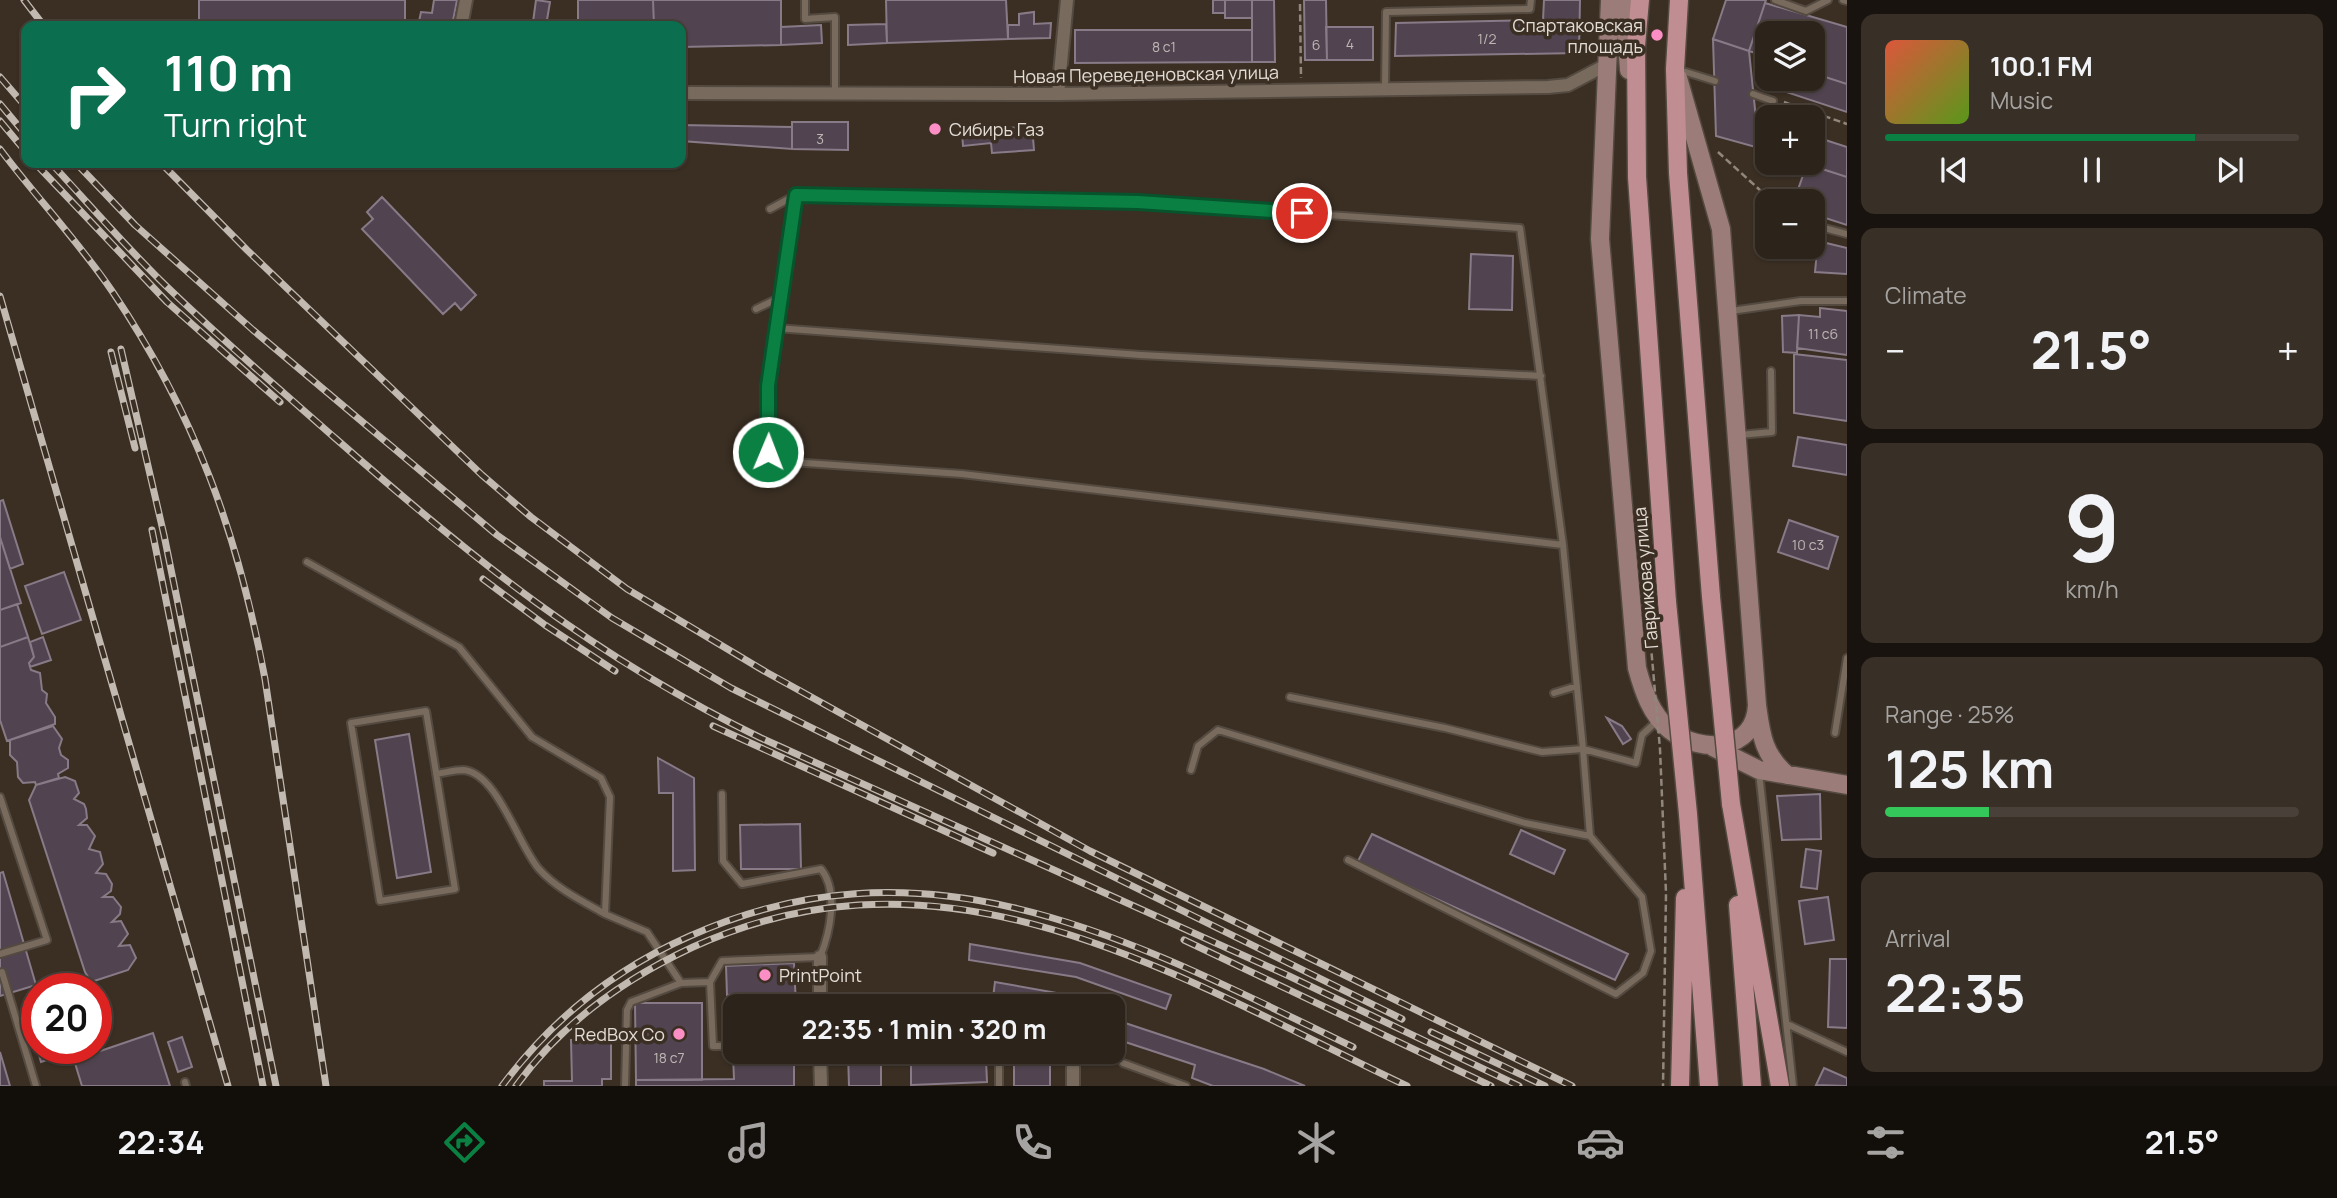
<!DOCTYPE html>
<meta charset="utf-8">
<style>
body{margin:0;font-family:Manrope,sans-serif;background:#382f27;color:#f1f3f6;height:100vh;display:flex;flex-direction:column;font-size:26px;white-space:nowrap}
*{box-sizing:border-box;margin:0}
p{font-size:23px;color:#a6a4a2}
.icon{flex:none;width:38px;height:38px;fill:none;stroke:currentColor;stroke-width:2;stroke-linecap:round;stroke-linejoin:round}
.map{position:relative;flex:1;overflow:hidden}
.drawer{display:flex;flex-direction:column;gap:14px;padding:14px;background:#18130e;width:490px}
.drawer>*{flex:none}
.banner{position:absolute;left:21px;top:21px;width:665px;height:147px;border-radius:14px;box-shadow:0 2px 5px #0004,0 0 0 2px #484039;background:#0b6e4f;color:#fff;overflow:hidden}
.fabs{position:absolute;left:1755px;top:21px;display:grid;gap:14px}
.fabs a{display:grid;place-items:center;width:70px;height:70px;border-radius:14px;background:#2c231a;box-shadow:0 2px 5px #0004,0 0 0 2px #484039;font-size:35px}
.speed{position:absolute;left:21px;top:973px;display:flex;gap:14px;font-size:35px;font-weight:700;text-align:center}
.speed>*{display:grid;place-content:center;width:91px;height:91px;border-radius:50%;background:#2c231a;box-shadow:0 2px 5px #0004,0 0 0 2px #484039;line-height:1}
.speed .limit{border:10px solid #d22;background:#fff;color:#111}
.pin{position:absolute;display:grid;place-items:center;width:60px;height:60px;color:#fff;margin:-30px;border:4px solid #fff;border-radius:50%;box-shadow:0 2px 7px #0007}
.me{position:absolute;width:77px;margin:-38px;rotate:1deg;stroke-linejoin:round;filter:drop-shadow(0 0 5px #0008)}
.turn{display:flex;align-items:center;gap:24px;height:147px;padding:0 28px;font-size:32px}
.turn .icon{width:91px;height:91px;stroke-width:2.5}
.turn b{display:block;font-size:49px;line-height:60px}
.big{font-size:52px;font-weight:700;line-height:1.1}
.drawer .widget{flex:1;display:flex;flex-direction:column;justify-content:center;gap:10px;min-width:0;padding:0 24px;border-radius:14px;background:#382f27}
.drawer .dial{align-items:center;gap:0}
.dial b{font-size:91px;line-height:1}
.song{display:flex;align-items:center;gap:21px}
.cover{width:84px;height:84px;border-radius:10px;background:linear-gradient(135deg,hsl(10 70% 55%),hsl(90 70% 35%))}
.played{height:7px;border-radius:4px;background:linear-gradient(90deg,#0b8043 75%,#484039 75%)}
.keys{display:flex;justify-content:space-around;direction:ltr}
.heat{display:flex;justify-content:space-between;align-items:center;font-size:38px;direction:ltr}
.charge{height:10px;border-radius:5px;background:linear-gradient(90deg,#34c759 25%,#484039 0)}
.trip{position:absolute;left:723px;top:994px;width:402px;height:70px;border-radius:14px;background:#2c231a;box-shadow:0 2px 5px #0004,0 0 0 2px #484039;font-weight:700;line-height:70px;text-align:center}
.tabs{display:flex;height:112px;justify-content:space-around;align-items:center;background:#120e0a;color:#a6a4a2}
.tabs .icon{width:49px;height:49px}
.tabs .current{color:#0b8043}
.tabs b{font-size:32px;color:#f1f3f6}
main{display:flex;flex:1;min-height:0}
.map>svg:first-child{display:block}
.green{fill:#36470b}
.building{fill:#514450;stroke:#887a87;stroke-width:2}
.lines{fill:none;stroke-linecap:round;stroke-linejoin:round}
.lane-casing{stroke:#544a40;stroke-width:10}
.street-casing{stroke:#544a40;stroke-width:16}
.secondary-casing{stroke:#544a40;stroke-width:21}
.primary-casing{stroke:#544a40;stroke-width:21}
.path{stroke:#91877d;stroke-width:2.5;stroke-dasharray:7 3.5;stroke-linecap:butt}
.lane{stroke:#786b5e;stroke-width:6}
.street{stroke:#786b5e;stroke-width:12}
.secondary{stroke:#9c7c78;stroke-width:18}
.primary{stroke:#c08e92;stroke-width:18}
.rail-casing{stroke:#c2bab1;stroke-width:7}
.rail{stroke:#3b2f23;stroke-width:4.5;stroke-dasharray:13;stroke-linecap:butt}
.primary-bridge-casing{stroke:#544a40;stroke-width:21;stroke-linecap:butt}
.path-bridge{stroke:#91877d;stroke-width:2.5;stroke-dasharray:7 3.5;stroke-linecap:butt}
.primary-bridge{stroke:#c08e92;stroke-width:18}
.route-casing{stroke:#07532c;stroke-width:18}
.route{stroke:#0b8043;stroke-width:12}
.poi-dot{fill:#fb8fc5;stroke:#3b2f23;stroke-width:2.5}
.labels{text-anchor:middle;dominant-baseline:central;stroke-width:7;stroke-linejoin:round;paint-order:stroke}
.number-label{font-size:14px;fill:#bfb7b4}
.poi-label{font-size:18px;fill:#e4ddd5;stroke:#3b2f23;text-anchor:end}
.street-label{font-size:18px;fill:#e4ddd5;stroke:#3b2f23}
</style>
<main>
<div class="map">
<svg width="1847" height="1086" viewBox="0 0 1847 1086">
<rect width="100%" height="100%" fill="#3b2f23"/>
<!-- green -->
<path class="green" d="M873 992 898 998 907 1006H850L851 1000Z"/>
<!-- building -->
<path class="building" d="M199 0H405V26H199Z
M434 0H457L452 26H418L421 12 432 13Z
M536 0 550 2 546 26H482L483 20 533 22Z
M578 0H653L654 26H578Z
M653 0H781V45L681 47V26H654Z
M886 0H1006L1008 39 887 43Z
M1213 0H1225V13H1213Z
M1225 0H1252V18H1225Z
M1252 0H1274L1275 62H1252Z
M1304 0H1326L1327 60H1305Z
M1544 0H1580L1579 53 1395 56 1396 23 1543 20Z
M1726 0H1766L1749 51 1713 39Z
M1765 3 1847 27V84L1813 73V33H1768V57L1749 51Z
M1034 12V24L1051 23 1050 38 1008 39V25H1019V14Z
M886 24 887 43 848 45V25Z
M821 25 822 43 781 45V27Z
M1326 27H1373V60H1327Z
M1075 30H1252V62L1075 63Z
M1713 39 1749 51 1759 148 1716 136Z
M1813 73 1847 84V112L1774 88 1777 79H1813Z
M792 122H848V150L792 149Z
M681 125 792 127V149L681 141Z
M1032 126 1034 150 992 153 991 143 963 146 962 132Z
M1813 136 1847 147V177L1803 163H1813Z
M1807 164 1847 177V225L1813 214V201H1794Z
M382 197 476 295 461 310 455 303 443 314 362 229 373 219 367 212Z
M1818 241 1847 248V274L1815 272Z
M1471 254 1513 256 1512 310 1469 309Z
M1820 308 1847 311V355L1797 348 1799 315 1820 317Z
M1799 315 1797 353 1783 352 1782 316Z
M1794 354 1847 360V421L1794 413Z
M1798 437 1847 445V475L1793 466Z
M3 500 23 564 10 569 0 537V501Z
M1789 520 1838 537 1828 569 1778 552Z
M0 537 21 603 0 610Z
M64 572 81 620 42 634 25 586Z
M17 604 28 637 0 647V610Z
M28 637 34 657 29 663 31 670 40 673 42 690 47 694 46 703 55 717V724L7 741 0 720V647Z
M43 637 51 660 30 667 29 663 34 657 30 642Z
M1607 718 1622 726 1631 739 1623 744Z
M53 726 62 739 59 748 61 755 68 760V768L58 774 59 778 36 785 35 782 23 783 18 777 17 762 10 755V740Z
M409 734 431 872 397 878 375 740Z
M658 758 694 778 695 870 673 871V793H659Z
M65 777 75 781 79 793 74 799 84 804 86 809 87 818 79 825H87L95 836 89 849 100 852 103 864 96 873 106 874 112 884 111 891 103 897H113L121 907 120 914 112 922 121 921 128 934 119 946 130 945 136 958 128 970 91 982 85 972 29 800 36 785Z
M1820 794 1821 839 1782 840 1777 796Z
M800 824 801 869H741L740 825Z
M1521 830 1565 850 1554 874 1510 854Z
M1372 834 1628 954 1615 980 1357 863Z
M1806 849 1821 851 1817 889 1801 887Z
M3 872 36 985 0 996V873Z
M1828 897 1834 940 1805 944 1799 901Z
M970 944 1080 963 1171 995 1166 1009 1076 977 969 960Z
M1830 959H1847V1028L1828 1027Z
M794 963 796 1006H769L768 993 727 995 726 966Z
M995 982 1074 996 1073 1006H992Z
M635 1003H702V1080H636Z
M1113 1019 1264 1069 1305 1086H1213L1192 1078 1195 1065 1113 1038Z
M153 1033 170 1086H82L74 1060Z
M182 1037 192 1067 178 1072 168 1042Z
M571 1040H611V1079H602V1086H544V1081H572Z
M37 1048H67L69 1053 41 1062Z
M0 1052 10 1086H0Z
M848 1052H881V1086H849Z
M910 1052H986V1060L911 1063Z
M1014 1052H1050V1086H1014Z
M733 1056H794V1086H636V1080L734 1079Z
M986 1060 987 1082 911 1085V1063Z
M1824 1068 1847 1078V1086L1816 1085Z"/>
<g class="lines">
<defs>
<path id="lane" d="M805 0V19L835 17V93
M1775 0 1806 11 1828 0
M1843 0 1847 1
M1676 69 1715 81
M1385 89 1386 12 1530 9 1531 0
M1753 94 1773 101
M770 209 796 195
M1813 225 1847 234
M756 309 781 297
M1731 311 1801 301H1847
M776 328 1141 355 1541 376
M1739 435 1772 432 1771 371
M1563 545 962 474 777 461 768 452V386L796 195 1138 202 1520 228 1563 545 1583 749 1636 763 1642 735 1658 720
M307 562 459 647 532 737 601 778 610 797 605 914 647 932 681 983
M1554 693 1577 686
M1290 697 1445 728 1542 752 1583 749 1590 836 1642 897 1651 951 1643 973 1616 994 1348 860
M426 711 455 889 380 901 351 723Z
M1835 733 1847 658
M1191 770 1198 746 1218 730 1525 823 1590 836
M1759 772 1793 1086
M436 774C444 773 454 770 463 770 497 772 518 845 539 869 557 889 582 901 605 914
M0 797 47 940 0 954
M2 972 36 1086
M710 982 713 1046H735
M1787 1024 1847 1052
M1123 1063 1186 1086
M185 1082 186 1086
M625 1086 627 1010 631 1002 681 983 710 982 722 961 820 957C830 933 839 891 821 869L742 884 723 861 722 794
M999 1086V1052"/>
<path id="street" d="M461 26 466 0
M681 93 1058 94 1548 87 1568 85 1606 65
M1058 94 1067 0
M820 957V1006
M820 1052 821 1086
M1073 1052V1086"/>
<path id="secondary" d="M1610 0 1600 239 1637 668C1643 690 1651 715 1670 730 1700 754 1755 752 1757 705
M1624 0 1629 70
M1678 78 1721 229 1757 705C1761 734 1763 755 1787 775
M1713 747 1759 770 1847 785"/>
<path id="primary" d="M1640 0 1636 46 1637 177 1667 602
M1679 0 1675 69 1678 173 1711 597
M1731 804 1780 1086
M1688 814 1709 1086
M1738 905 1752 1086
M1680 1086 1685 898"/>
</defs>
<!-- lane casing -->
<use href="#lane" class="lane-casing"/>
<!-- street casing -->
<use href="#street" class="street-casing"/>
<!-- secondary casing -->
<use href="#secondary" class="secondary-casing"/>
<!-- primary casing -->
<use href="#primary" class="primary-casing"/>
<!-- path -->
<path class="path" d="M1300 4 1301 78
M1784 102 1847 124
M1718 152 1772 201"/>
<!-- lane -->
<use href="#lane" class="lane"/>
<!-- street -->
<use href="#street" class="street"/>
<!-- secondary -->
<use href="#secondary" class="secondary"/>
<!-- primary -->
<use href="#primary" class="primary"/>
<defs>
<path id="rail" d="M24 0 44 26
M0 77 26 107
M0 104 26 135
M0 121 26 152
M0 149C36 197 78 241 112 291 195 414 238 534 265 679L326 1086
M35 163 167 302 280 402
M51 163C87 202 121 241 159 279 215 334 276 386 335 438 474 560 594 657 761 738L1289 976 1519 1086
M76 163 135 225 253 330 497 535 612 618 731 688 1402 1019
M161 163 247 250 482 475 531 517 627 589 766 672 1090 851 1572 1086
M0 296 228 1086
M121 349 164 535 276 1086
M111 352 135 448
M152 530 263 1086
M483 579 545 625 615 671
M713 726 993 853
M1184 940 1491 1086
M1431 1032 1545 1086
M502 1086C551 1020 615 969 690 936 931 828 1138 943 1353 1047
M516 1086C561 1024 624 979 693 947 951 830 1179 978 1407 1086"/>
</defs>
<!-- rail casing -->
<use href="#rail" class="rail-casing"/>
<!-- rail -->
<use href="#rail" class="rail"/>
<defs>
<path id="primary-bridge" d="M1711 597 1731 804
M1667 602 1688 814"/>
</defs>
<!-- primary-bridge casing -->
<use href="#primary-bridge" class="primary-bridge-casing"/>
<!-- path-bridge -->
<path class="path-bridge" d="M1647 601 1660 749 1666 893 1663 1086"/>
<!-- primary-bridge -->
<use href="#primary-bridge" class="primary-bridge"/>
</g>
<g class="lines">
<defs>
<path id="route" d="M768 452V386L796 195 1138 202 1302 213"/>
</defs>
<!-- route casing -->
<use href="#route" class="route-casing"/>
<!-- route -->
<use href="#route" class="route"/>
</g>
<!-- markers -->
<g class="poi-dot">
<circle cx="1657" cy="35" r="7"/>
<circle cx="935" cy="129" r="7"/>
<circle cx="765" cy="975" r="7"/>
<circle cx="679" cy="1034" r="7"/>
</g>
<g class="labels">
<!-- number labels -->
<g class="number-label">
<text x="1487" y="38">1/2</text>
<text x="1350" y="43">4</text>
<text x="1316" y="44">6</text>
<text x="1164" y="46">8 с1</text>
<text x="820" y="138">3</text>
<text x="1823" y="333">11 с6</text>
<text x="1808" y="544">10 с3</text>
<text x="669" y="1057">18 с7</text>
</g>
<!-- poi labels -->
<g class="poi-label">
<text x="1643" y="25">Спартаковская<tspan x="1643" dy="21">площадь</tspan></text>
<text x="949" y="129" text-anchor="start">Сибирь Газ</text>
<text x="779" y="975" text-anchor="start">PrintPoint</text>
<text x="665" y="1034">RedBox Co</text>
</g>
<!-- street labels -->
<g class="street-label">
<text transform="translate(1146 74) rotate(-1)">Новая Переведеновская улица</text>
<text transform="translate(1645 578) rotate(-95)">Гаврикова улица</text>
</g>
</g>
</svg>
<div class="fabs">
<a><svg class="icon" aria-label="layers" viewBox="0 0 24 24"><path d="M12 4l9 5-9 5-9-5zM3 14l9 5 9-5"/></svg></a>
<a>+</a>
<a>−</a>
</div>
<div class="speed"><div class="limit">20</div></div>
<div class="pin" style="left:1302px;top:213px;background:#d93025"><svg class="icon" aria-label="arrive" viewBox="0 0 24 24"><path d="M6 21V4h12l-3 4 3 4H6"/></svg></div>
<svg class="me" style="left:768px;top:452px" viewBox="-20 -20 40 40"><circle r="17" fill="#0b8043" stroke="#fff" stroke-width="3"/><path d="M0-11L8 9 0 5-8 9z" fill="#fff"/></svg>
<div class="trip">22:35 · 1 min · 320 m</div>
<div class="banner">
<div class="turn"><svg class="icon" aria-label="right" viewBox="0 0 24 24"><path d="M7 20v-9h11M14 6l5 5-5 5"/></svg><div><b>110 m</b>Turn right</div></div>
</div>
</div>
<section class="drawer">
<div class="widget">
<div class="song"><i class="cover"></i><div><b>100.1 FM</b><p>Music</p></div></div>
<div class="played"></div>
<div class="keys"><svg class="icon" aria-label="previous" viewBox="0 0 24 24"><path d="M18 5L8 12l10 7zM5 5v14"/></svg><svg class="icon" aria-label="pause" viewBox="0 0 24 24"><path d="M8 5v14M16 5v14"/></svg><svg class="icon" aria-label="next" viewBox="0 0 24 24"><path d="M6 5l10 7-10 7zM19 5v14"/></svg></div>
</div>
<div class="widget"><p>Climate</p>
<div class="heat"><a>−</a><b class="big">21.5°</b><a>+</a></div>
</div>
<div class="widget dial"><b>9</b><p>km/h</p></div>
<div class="widget"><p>Range · 25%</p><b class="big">125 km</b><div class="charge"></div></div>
<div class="widget"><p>Arrival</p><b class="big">22:35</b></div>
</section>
</main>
<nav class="tabs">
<b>22:34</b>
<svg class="icon current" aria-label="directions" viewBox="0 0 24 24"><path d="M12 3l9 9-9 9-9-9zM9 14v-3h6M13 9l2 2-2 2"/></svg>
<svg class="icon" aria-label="music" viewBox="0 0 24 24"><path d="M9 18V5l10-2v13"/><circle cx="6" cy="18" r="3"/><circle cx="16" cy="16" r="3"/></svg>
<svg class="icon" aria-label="phone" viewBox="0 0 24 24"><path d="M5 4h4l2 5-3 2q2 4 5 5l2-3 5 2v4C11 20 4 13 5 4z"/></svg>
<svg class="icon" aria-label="climate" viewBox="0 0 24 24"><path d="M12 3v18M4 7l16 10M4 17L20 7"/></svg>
<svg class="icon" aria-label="car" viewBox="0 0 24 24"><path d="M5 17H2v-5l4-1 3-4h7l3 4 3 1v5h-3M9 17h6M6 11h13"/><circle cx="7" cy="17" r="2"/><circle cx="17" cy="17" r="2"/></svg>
<svg class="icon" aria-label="filters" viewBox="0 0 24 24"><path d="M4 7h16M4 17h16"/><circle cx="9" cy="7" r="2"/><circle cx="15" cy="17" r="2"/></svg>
<b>21.5°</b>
</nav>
